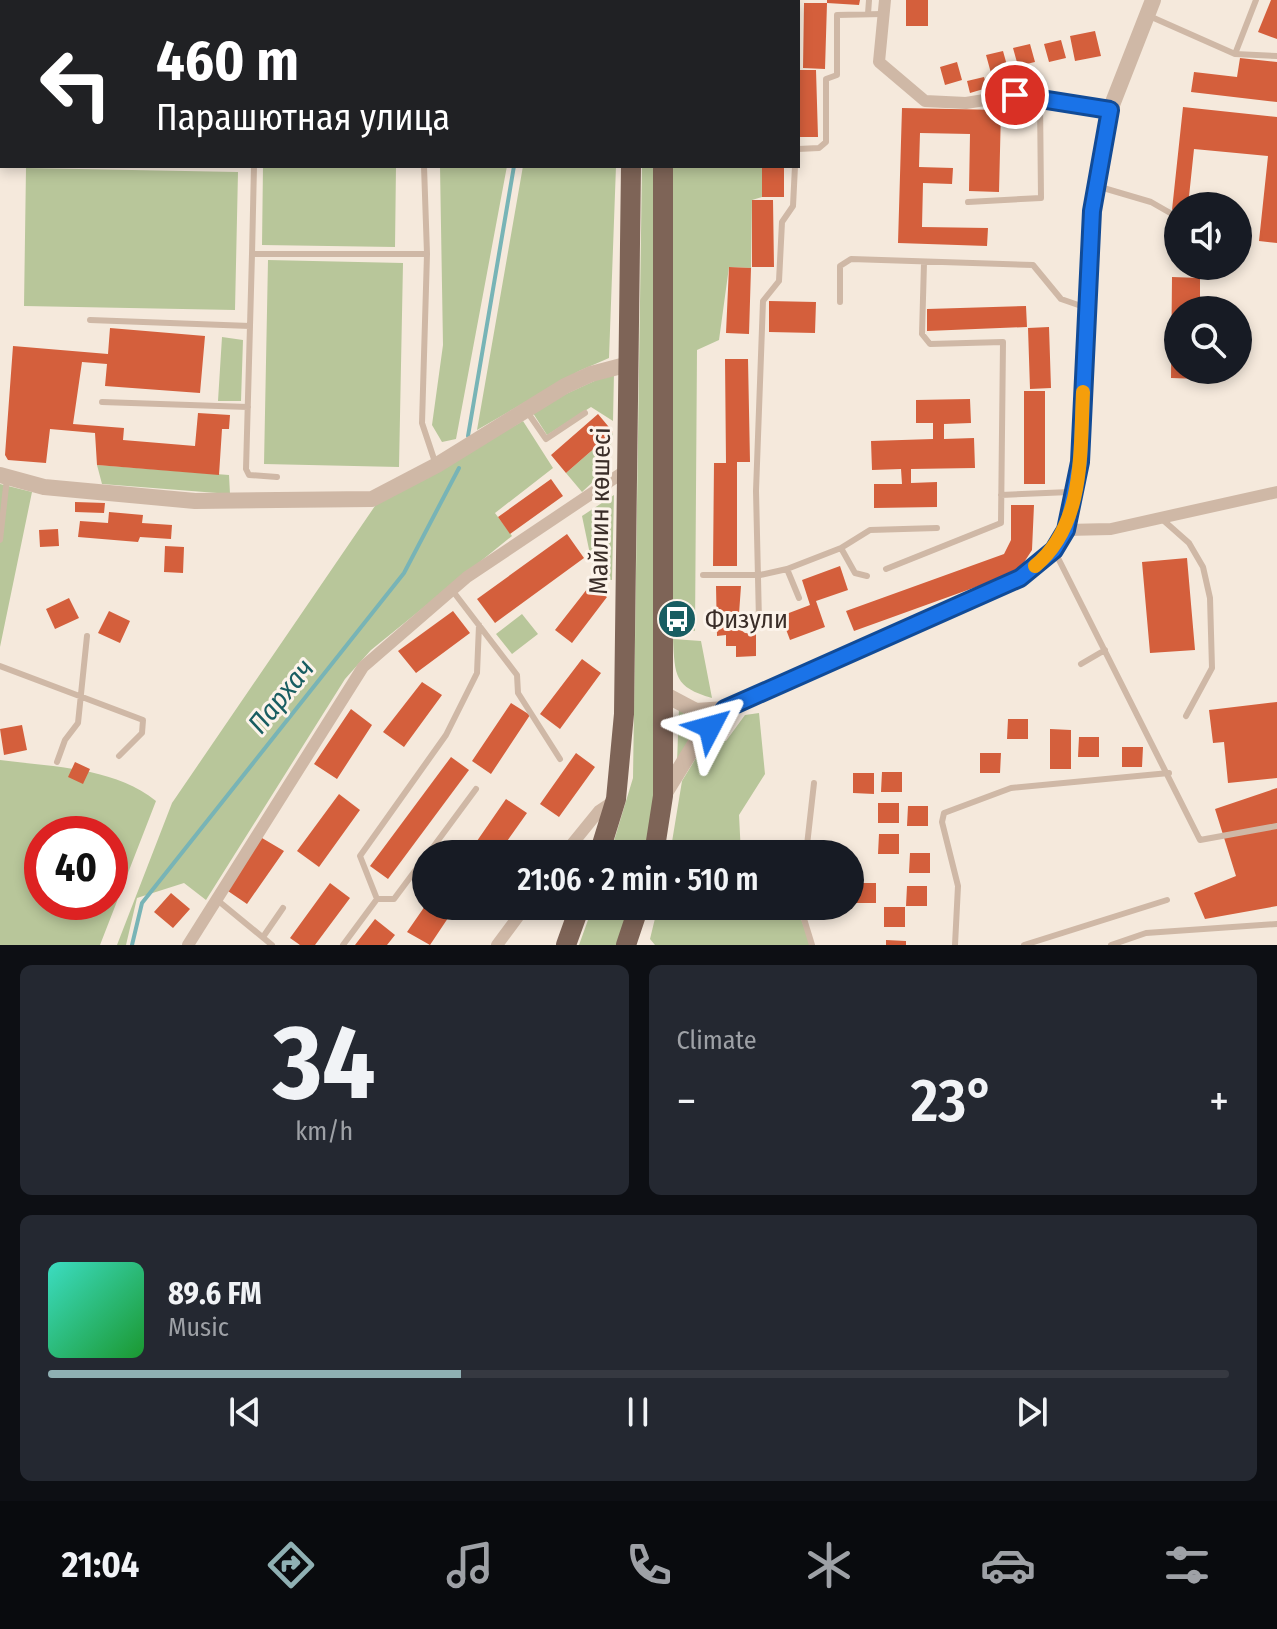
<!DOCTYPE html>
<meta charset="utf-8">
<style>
body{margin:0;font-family:"Fira Sans Condensed",sans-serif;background:#242831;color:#f1f3f6;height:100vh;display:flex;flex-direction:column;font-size:30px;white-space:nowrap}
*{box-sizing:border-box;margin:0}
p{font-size:26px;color:#9ea1a6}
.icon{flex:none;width:44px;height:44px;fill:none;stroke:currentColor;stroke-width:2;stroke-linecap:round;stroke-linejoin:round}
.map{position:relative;height:945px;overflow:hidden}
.details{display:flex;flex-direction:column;gap:20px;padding:20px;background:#0d0f14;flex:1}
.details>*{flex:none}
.hud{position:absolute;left:0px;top:0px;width:800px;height:168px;box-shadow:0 4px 12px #0003;background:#202124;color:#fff;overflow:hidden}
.controls{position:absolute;left:1164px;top:192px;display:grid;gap:16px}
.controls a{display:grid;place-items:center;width:88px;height:88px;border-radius:50%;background:#171b24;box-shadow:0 4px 12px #0003;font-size:40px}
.speed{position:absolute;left:24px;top:816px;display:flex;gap:16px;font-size:40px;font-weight:700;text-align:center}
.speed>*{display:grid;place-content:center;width:104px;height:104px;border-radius:50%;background:#171b24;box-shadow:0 4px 12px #0003;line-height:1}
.speed .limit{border:12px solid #d22;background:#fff;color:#111}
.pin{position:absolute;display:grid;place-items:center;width:68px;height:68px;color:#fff;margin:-34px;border:4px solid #fff;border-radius:50%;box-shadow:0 2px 8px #0007}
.me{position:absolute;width:88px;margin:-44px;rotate:51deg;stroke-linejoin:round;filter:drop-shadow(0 0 6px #0008)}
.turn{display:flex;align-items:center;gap:28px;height:168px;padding:0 24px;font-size:36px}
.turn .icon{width:104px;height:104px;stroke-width:2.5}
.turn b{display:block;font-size:56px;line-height:68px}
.big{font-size:60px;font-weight:600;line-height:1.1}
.details .widget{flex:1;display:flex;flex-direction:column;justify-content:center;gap:12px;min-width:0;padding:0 28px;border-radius:12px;background:#242831}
.details .dial{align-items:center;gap:0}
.dial b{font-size:104px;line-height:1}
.song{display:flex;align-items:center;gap:24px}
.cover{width:96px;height:96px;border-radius:12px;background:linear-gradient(135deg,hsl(170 70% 55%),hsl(130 70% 35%))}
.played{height:8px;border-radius:4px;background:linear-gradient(90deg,#8fb0b3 35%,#363941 35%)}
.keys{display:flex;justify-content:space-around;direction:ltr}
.heat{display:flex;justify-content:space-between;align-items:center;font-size:44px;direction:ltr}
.details .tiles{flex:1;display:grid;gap:20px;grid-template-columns:1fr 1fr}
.widget:last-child{grid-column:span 2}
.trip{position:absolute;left:412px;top:840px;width:452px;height:80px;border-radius:40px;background:#171b24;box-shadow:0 4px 12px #0003;font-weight:600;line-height:80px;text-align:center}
.tabs{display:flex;height:128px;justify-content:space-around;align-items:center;background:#090b0e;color:#9ea1a6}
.tabs .icon{width:56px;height:56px}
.tabs .on{color:#8fb0b3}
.tabs b{font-size:36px;color:#f1f3f6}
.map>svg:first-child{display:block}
.green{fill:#b8c69a;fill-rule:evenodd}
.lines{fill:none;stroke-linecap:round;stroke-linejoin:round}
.stream{stroke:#78b4b6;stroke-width:4}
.building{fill:#d45f3c}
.service{stroke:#cfb8a6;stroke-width:6}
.minor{stroke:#cfb8a6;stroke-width:12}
.tertiary{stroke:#cfb8a6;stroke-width:16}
.primary{stroke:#7e6457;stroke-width:20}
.route-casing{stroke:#114b97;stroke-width:20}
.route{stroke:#1a73e8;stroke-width:14}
.slow{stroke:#f59e0b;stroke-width:14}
.labels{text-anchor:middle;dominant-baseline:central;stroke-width:6;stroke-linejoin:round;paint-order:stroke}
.street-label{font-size:26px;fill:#3a2d28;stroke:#fcf3ea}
.poi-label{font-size:26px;fill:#3a2d28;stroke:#fcf3ea;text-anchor:start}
.water-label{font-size:28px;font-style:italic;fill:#185d61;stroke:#fcf3ea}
</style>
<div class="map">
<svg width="1277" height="945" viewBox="0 0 1277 945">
<rect width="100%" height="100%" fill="#f5e9dc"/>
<!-- green -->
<path class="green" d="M203 0H507L508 2H203Z
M263 166H396L395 247 262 245Z
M440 166H507L456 439 442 442 432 425 443 345Z
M523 166H616L609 358 579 371 477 430Z
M642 166H657L659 795 648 854H610L633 778Z
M673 166H762V197L752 200 751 268 729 267 719 340 697 350 695 631 672 624Z
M26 168 238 172 235 310 24 306Z
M268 260 403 263 399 467 264 464Z
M222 337 243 340 241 401H218Z
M614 372 613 421 591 407 547 435 531 410Z
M523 421 553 468 495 513 512 536 371 650 345 679 206 900 184 883 137 898 126 945H117L172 803 377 503Z
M613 432 607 469 582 492 566 473Z
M97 465 229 475 230 494 102 484Z
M0 484 32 492 0 647Z
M614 495 612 580 595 578 582 516Z
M522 614 538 634 512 654 496 634Z
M673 639 701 641 712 698C674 687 675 676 673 639Z
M679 708 711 719 677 763Z
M759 713 765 774 739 815 741 854H670L682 781 710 735 726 741 745 715Z
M0 760C52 767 114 767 156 801L100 945H0ZM42 834H110V902H42Z
M593 906H633L621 945H579Z
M658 906H796L811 945H655L650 939Z"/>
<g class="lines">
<!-- stream -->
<path class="stream" d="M518 0V2
M468 436 514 166
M132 945 142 903 404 573 459 468"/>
</g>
<!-- building -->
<path class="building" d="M827 0H860L859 5 827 3Z
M906 0H928V26H906Z
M1271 0H1277V39L1258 32Z
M804 3H827L825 69 803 68Z
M1095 31 1101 56 1075 61 1070 36Z
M1061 40 1066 58 1049 62 1044 44Z
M1030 44 1035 62 1018 66 1013 48Z
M1003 51 1008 69 991 73 986 55Z
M1240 58 1277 62V102L1191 92 1194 72 1237 77Z
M957 62 962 80 945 85 940 67Z
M798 70H816L818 137H798Z
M984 77 987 88 970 93 967 81Z
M1183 107 1277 117V243L1259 241 1268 156 1194 149 1188 206 1172 210Z
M902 108 1001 110 999 192 969 191 970 134 920 133 919 167 953 168 952 184 923 183 922 227 988 228 987 246 898 243Z
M762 166H784V197H762Z
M752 200H773L774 267H752Z
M729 267 751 268 749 334 726 333Z
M1172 277 1200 278V310H1178V370H1200V379L1171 378Z
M769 301 816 302 815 333 769 332Z
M1026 306 1027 327 927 331V309Z
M1049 327 1051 388 1030 389 1028 328Z
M110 328 205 336 200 393 105 386 107 364 82 362 73 424 124 428 123 440 195 446 198 413 230 415 229 429H222L219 475 97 465 95 433 50 429 46 463 8 460 5 455 13 346 108 354Z
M725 359H748L750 462H737V566H713L714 463H726Z
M1024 391H1045V484H1024Z
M970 399 971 423 944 424V439L974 438 975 468 911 469V483L937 482V507L874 508V484H902L901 469 872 470 871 441 933 439V423H916V400Z
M598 414 613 432 566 473 551 455Z
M551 479 563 496 510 534 498 517Z
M75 502 105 503 104 513 75 512Z
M1011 505H1034L1032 550 1021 567 1012 574 854 631 846 611 1004 554 1011 540Z
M109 512 143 515 142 523 172 525 171 539 140 537 138 542 78 537 80 521 108 523Z
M58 529 59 546 40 547 39 530Z
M567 534 584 558 495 623 477 599Z
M165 546 184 547 183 573 164 572Z
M1187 558 1195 650 1150 653 1142 562Z
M840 566 848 590 816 601 825 627 790 640 781 616 810 605 802 580Z
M591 584 607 597 572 643 555 630Z
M716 586H741L738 628 745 633 756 634V656L736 657V646H726V635L717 636Z
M69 598 79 618 55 629 46 609Z
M109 611 130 621 120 643 98 633Z
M453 611 470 633 416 673 398 651Z
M582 659 601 673 560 729 540 714Z
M422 682 442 695 404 747 383 732Z
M1277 702V778L1228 783 1224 742 1213 743 1209 710Z
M511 703 530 715 491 774 472 761Z
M351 709 372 725 337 779 314 764Z
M1008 719H1028V739H1007Z
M22 725 27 750 4 755 0 729Z
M1050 729 1071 730V769H1050Z
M1079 737H1099V757H1078Z
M1122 747H1143L1142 767H1122Z
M576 753 595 767 559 817 540 804Z
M980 753H1001L1000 773H980Z
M451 757 469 770 388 879 370 866Z
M75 762 90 769 83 784 68 777Z
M882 772H902V792H881Z
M853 773H874V794L853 793Z
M1277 788V906L1205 919 1194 893 1236 876 1215 809Z
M339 794 360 810 319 867 297 851Z
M506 799 527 813 498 854H468Z
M878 803H899V823H878Z
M908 806H928V826H907Z
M879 834H899V854H878Z
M262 838 284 851 247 904 225 889Z
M910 853H930V873H909Z
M330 883 350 898 315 945H300L290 938Z
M856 883H876V903H856Z
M907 886H927V906H906Z
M171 893 190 909 173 928 154 912Z
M425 906H456L430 945 407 932Z
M884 907H905V927H884Z
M375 919 395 935 387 945H355Z
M886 940 906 941V945H886Z"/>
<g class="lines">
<!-- service -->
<path class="service" d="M723 0 742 2
M701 2 703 0
M778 2V0
M868 14 869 0
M1147 15 1235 54 1256 0
M1235 54 1277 56
M798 149 819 148 826 142V79L837 75V15L882 14
M424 166 427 254 422 423 435 462
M1100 187 1151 202 1172 214
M968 202 1041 198 1040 99
M252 254 254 166
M840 302V266L851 259 1033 265 1061 299 1087 308
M90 320 250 326
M102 402 248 407
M528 413 546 439 585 413
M277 477 249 475 246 469 252 254H427
M1001 495 1070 492
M1163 520 1189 543 1203 567 1210 598 1212 668 1186 716
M0 540 7 478
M841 548 870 530 937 528
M1055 552 1200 840 1277 826
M787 569 799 598
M886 569 1001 523 1003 342 930 344 922 334 924 263
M703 575H760L787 569 841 548 855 573 867 576
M452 590 517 675 518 693 560 759
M759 621 756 491 763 301 779 281 782 222 793 206 795 166
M1081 664 1105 650
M0 666 143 720 142 733 119 756
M57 762 65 740 78 723 87 636
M428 854 476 789
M806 854 814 783
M216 899 272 945
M377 899H394L426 856
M800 906 812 945
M263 937 283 908
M343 945 377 899 360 856 446 735 477 673 479 625
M955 945 958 886 942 822 944 813 1011 788 1169 773
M1024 945 1167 900
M1111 945 1146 933 1277 924"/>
<!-- minor -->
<path class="minor" d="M885 0 879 62 925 101 966 103 1015 95 1110 110
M125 2V0
M0 81H2
M1066 530 1111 529 1277 492
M564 854 599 811 614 801
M188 945 363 667 467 577 625 471
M497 945 526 906"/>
<!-- tertiary -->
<path class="tertiary" d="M0 475 44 487 195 501 372 499 437 465 565 386 591 374 629 364
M664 694 696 711 725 709 1020 578 1054 550 1066 530 1080 462 1092 211 1110 110 1153 0
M663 796 695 744 725 709"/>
<!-- primary -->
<path class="primary" d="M636 2V0
M665 2V0
M599 854 616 799 624 714 631 166
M654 854 663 796V166
M566 945 580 906
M626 945 639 906"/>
</g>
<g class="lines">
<defs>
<path id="route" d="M710 727 725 709 1020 578 1054 550 1066 530 1080 462 1092 211 1110 110 1015 95"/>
</defs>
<!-- route casing -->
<use href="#route" class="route-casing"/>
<!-- route -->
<use href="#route" class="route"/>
<!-- slow -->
<path class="slow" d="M1035 566C1085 525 1080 451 1083 392"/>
</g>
<!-- icons -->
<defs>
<symbol id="bus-disc" viewBox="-11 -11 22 22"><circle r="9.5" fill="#185d61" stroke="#fcf3ea"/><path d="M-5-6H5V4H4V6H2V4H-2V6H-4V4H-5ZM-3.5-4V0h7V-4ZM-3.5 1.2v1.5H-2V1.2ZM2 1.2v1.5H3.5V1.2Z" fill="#fff"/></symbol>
</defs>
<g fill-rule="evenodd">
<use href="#bus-disc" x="655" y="597" width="44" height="44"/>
</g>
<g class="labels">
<!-- street labels -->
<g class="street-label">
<text transform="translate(600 511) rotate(-89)">Майлин көшесі</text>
</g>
<!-- poi labels -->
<g class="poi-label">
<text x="705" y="619">Физули</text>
</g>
<!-- water labels -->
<g class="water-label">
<text transform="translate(281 696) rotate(-51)">Пархач</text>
</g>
</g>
</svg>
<div class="controls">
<a><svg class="icon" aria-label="sound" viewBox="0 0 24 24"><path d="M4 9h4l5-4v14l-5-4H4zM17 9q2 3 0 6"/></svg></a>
<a><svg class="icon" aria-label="search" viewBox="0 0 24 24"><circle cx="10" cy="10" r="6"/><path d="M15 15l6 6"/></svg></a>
</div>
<div class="speed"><div class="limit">40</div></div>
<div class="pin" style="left:1015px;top:95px;background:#d93025"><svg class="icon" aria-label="arrive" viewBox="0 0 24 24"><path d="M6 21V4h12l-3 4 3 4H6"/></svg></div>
<svg class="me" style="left:710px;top:727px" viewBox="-20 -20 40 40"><path d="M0-17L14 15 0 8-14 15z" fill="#1a73e8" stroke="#fff" stroke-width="4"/></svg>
<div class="trip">21:06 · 2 min · 510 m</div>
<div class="hud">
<div class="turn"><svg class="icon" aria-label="left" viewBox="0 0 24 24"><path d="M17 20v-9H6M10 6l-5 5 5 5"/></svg><div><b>460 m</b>Парашютная улица</div></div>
</div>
</div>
<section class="details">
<div class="tiles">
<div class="widget dial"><b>34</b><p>km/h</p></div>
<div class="widget"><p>Climate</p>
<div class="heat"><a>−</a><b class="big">23°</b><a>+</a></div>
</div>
<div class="widget">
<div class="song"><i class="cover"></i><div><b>89.6 FM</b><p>Music</p></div></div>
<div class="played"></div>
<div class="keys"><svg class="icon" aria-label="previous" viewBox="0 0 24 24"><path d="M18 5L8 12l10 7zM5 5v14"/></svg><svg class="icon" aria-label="pause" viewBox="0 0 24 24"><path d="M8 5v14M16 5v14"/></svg><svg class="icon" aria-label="next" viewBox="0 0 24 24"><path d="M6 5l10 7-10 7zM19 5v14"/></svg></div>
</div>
</div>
</section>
<nav class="tabs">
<b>21:04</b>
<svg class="icon on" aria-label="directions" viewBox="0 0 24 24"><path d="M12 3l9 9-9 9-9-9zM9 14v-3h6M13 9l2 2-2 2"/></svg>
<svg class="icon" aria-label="music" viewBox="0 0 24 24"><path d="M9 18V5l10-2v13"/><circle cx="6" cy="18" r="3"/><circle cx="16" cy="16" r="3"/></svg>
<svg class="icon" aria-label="phone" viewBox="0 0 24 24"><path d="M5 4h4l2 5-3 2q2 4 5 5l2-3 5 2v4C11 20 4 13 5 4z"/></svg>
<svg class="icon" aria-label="climate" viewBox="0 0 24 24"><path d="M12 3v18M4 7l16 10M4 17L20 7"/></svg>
<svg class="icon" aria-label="car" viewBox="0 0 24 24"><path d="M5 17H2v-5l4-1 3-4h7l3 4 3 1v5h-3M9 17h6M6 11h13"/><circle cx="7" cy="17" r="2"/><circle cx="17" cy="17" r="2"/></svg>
<svg class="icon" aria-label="filters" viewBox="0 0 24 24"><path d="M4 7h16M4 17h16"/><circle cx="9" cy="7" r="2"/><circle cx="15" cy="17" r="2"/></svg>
</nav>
